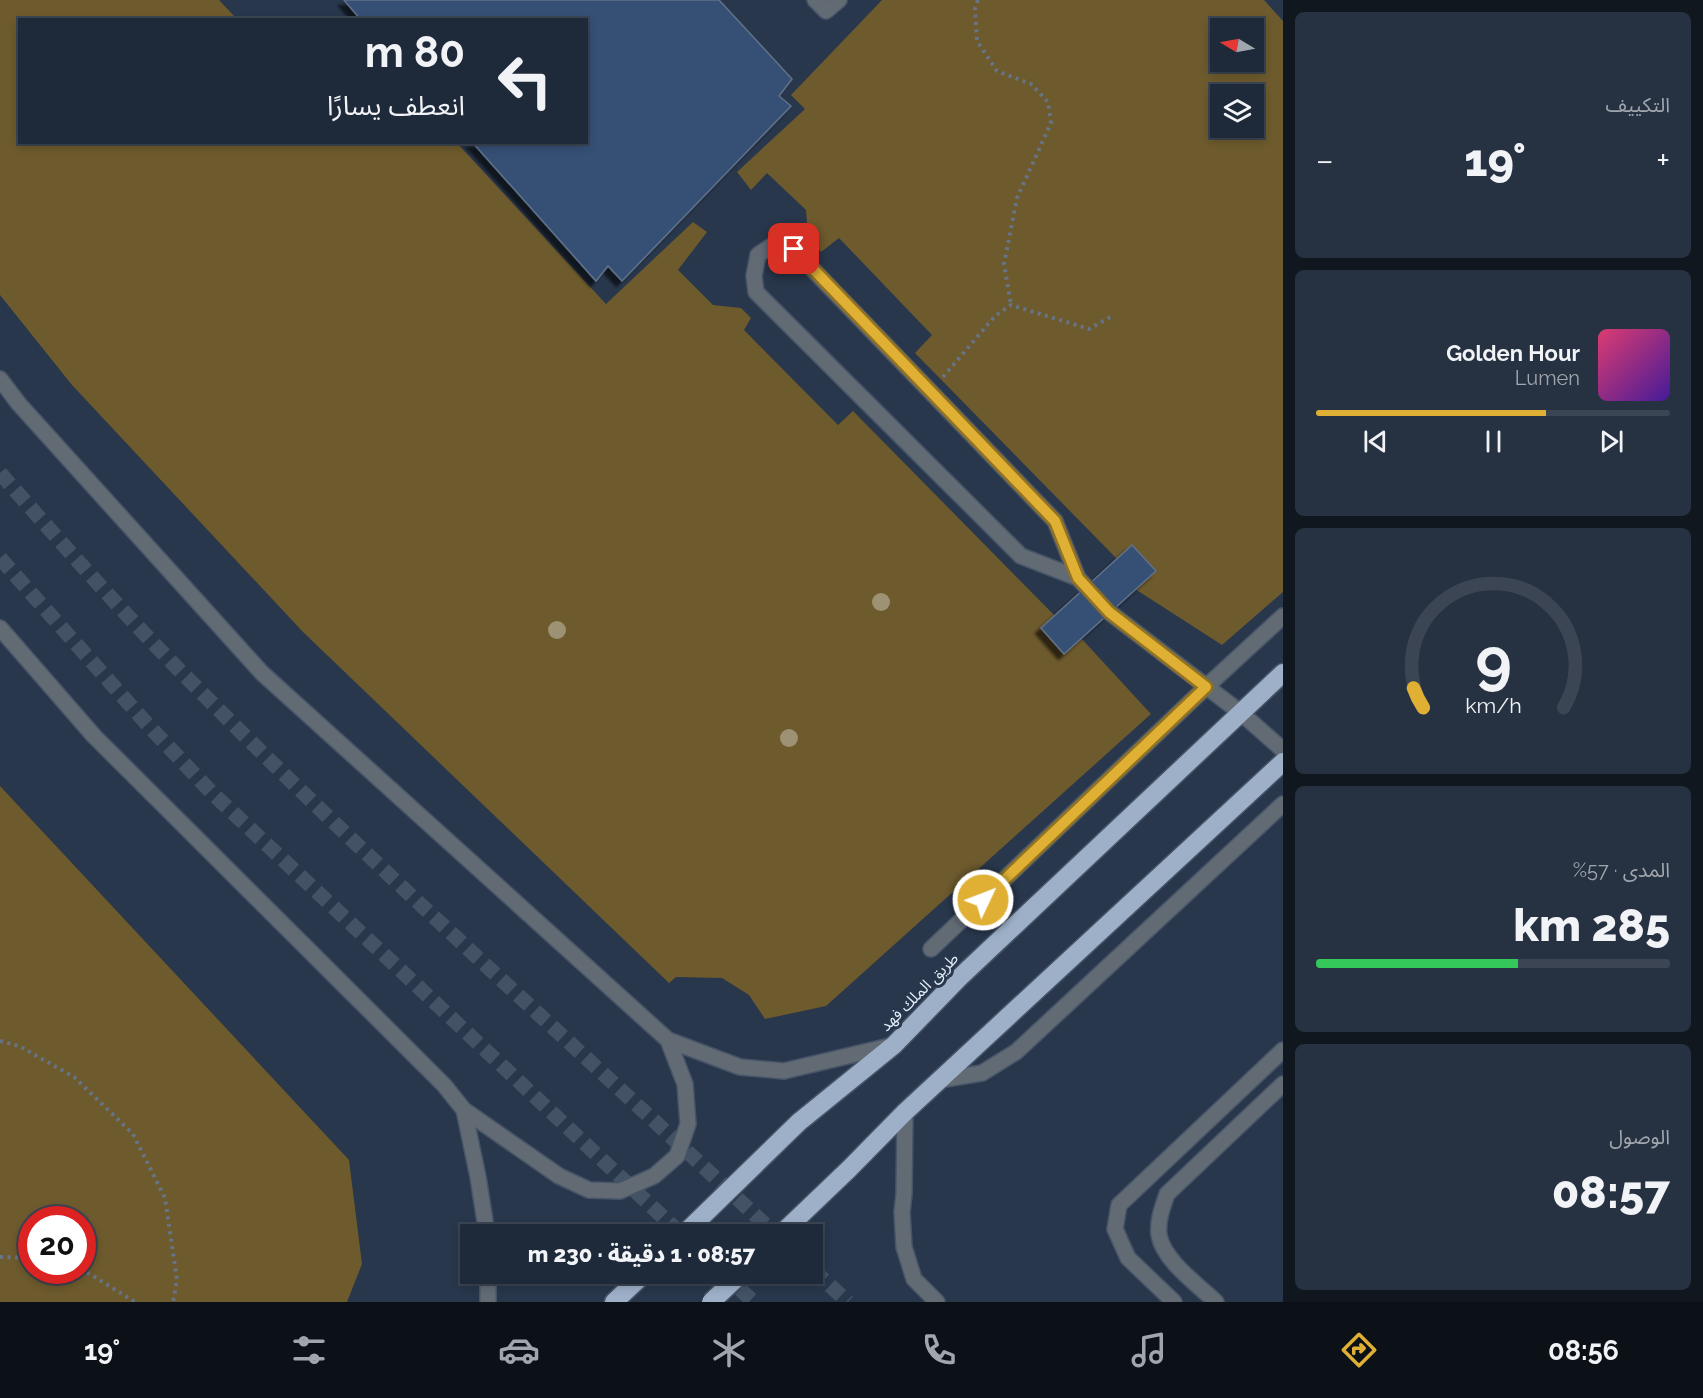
<!DOCTYPE html>
<html lang="ar">
<meta charset="utf-8">
<style>
body{margin:0;font-family:Raleway,"Noto Sans Arabic",sans-serif;background:#263141;color:#f1f3f6;direction:rtl;height:100vh;display:flex;flex-direction:column;font-size:22px;white-space:nowrap}
*{box-sizing:border-box;margin:0}
p{font-size:20px;color:#a1a6ae}
.icon{flex:none;width:33px;height:33px;fill:none;stroke:currentColor;stroke-width:2;stroke-linecap:round;stroke-linejoin:round}
.map{position:relative;flex:1;overflow:hidden;direction:ltr}
.panel{display:flex;flex-direction:column;gap:12px;padding:12px;background:#10171f;width:420px}
.panel>*{flex:none}
.guide{position:absolute;left:18px;top:18px;width:570px;height:126px;border-radius:0px;box-shadow:0 3px 9px #0003,0 0 0 2px #3c4553;direction:rtl;background:#1e2939;color:#f1f3f6;overflow:hidden}
.needle{width:39px;rotate:280deg}
.fabs{position:absolute;left:1210px;top:18px;display:grid;gap:12px}
.fabs a{display:grid;place-items:center;width:54px;height:54px;border-radius:0px;background:#1e2939;box-shadow:0 3px 9px #0003,0 0 0 2px #3c4553;font-size:30px}
.speed{position:absolute;left:18px;top:1206px;display:flex;gap:12px;font-size:30px;font-weight:700;text-align:center}
.speed>*{display:grid;place-content:center;width:78px;height:78px;border-radius:50%;background:#1e2939;box-shadow:0 3px 9px #0003,0 0 0 2px #3c4553;line-height:1}
.speed .limit{border:9px solid #d22;background:#fff;color:#111}
.pin{position:absolute;display:grid;place-items:center;width:51px;height:51px;color:#fff;margin:-26px;border-radius:12px;box-shadow:0 3px 9px #0006}
.me{position:absolute;width:66px;margin:-33px;rotate:47deg;stroke-linejoin:round;filter:drop-shadow(0 0 4px #0008)}
.turn{display:flex;align-items:center;gap:21px;height:126px;padding:0 24px;font-size:27px}
.turn .icon{width:78px;height:78px;stroke-width:2.5}
.turn b{display:block;font-size:42px;line-height:51px}
.big{font-size:45px;font-weight:800;line-height:1.1}
.panel .tile{flex:1;display:flex;flex-direction:column;justify-content:center;gap:9px;min-width:0;padding:0 21px;border-radius:9px;background:#263141}
.panel .dial{align-items:center;gap:0}
.dial svg{height:156px;overflow:visible;fill:none;stroke:#3c4553;stroke-width:7;stroke-linecap:round;text-anchor:middle}
.dial text{fill:#f1f3f6;stroke:none}
.song{display:flex;align-items:center;gap:18px}
.cover{width:72px;height:72px;border-radius:9px;background:linear-gradient(135deg,hsl(340 70% 55%),hsl(260 70% 35%))}
.played{height:6px;border-radius:3px;background:linear-gradient(90deg,#dfb034 65%,#3c4553 65%)}
.keys{display:flex;justify-content:space-around;direction:ltr}
.heat{display:flex;justify-content:space-between;align-items:center;font-size:33px;direction:ltr}
.charge{height:9px;border-radius:4px;background:linear-gradient(90deg,#34c759 57%,#3c4553 0)}
.trip{position:absolute;left:460px;top:1224px;width:363px;height:60px;border-radius:0px;background:#1e2939;box-shadow:0 3px 9px #0003,0 0 0 2px #3c4553;font-weight:800;line-height:60px;text-align:center;direction:rtl}
.menu{display:flex;height:96px;justify-content:space-around;align-items:center;background:#0c1017;color:#a1a6ae}
.menu .icon{width:42px;height:42px}
.menu .selected{color:#dfb034}
.menu b{font-size:27px;color:#f1f3f6}
main{display:flex;flex:1;min-height:0}
.map>svg:first-child{display:block}
.green{fill:#6d5a2d;fill-rule:evenodd}
.building{fill:#355074;stroke:#617289;stroke-width:1.5;filter:url(#shadow)}
.lines{fill:none;stroke-linecap:round;stroke-linejoin:round}
.major-tunnel{stroke:#445266;stroke-width:15;stroke-dasharray:15 8;stroke-linecap:butt}
.minor-casing{stroke:#465468;stroke-width:18}
.highway-casing{stroke:#465468;stroke-width:21}
.path{stroke:#667486;stroke-width:4;stroke-dasharray:3 4.5;stroke-linecap:butt}
.minor{stroke:#626a74;stroke-width:15}
.highway{stroke:#9db0c8;stroke-width:18}
.highway-bridge-casing{stroke:#465468;stroke-width:21;stroke-linecap:butt}
.highway-bridge{stroke:#9db0c8;stroke-width:18}
.tree{fill:#9d9273}
.route-casing{stroke:#917222;stroke-width:15}
.route{stroke:#dfb034;stroke-width:10}
.labels{text-anchor:middle;dominant-baseline:central;stroke-width:6;stroke-linejoin:round;paint-order:stroke}
.street-label{font-size:16px;fill:#e2ecf9;stroke:#28374c}
</style>
<main>
<section class="panel">
<div class="tile"><p>التكييف</p>
<div class="heat"><a>−</a><b class="big">19°</b><a>+</a></div>
</div>
<div class="tile">
<div class="song"><i class="cover"></i><div><b>Golden Hour</b><p>Lumen</p></div></div>
<div class="played"></div>
<div class="keys"><svg class="icon" aria-label="previous" viewBox="0 0 24 24"><path d="M18 5L8 12l10 7zM5 5v14"/></svg><svg class="icon" aria-label="pause" viewBox="0 0 24 24"><path d="M8 5v14M16 5v14"/></svg><svg class="icon" aria-label="next" viewBox="0 0 24 24"><path d="M6 5l10 7-10 7zM19 5v14"/></svg></div>
</div>
<div class="tile dial"><svg viewBox="0 0 100 80">
<path d="M14 69A42 42 0 1 1 86 69"/>
<path d="M14 69A42 42 0 0 1 9 59" stroke="#dfb034"/>
<text x="50" y="56" font-size="32" font-weight="700">9</text>
<text x="50" y="72" font-size="11">km/h</text>
</svg></div>
<div class="tile"><p>المدى · 57%</p><b class="big">285 km</b><div class="charge"></div></div>
<div class="tile"><p>الوصول</p><b class="big">08:57</b></div>
</section>
<div class="map">
<svg width="1283" height="1302" viewBox="0 0 1283 1302">
<defs>
<filter id="shadow"><feDropShadow dx="-5.5" dy="5.5" stdDeviation="1.5" flood-color="#0009"/></filter>
</defs>
<rect width="100%" height="100%" fill="#28374c"/>
<!-- green -->
<path class="green" d="M0 0H219L237 19 20 20V142L457 143 606 304 693 222 707 232 678 270 713 305 741 308 751 318 744 330 838 425 853 411 1055 616 1041 629 1064 654 1081 638 1151 714 826 1006 765 1019 749 995 722 978 676 977 669 983 303 632 72 385 0 295Z
M882 0H1264L1283 21V592L1222 645 1135 589 1156 571 1132 545 1117 559 915 353 932 335 839 238 821 252 808 237 806 210 767 173 751 190 737 172 805 109 791 95ZM1221 28H1254V62H1221ZM1221 94H1254V128H1221Z
M0 786 349 1160 362 1264 347 1302H0ZM32 1220H82V1270H32Z"/>
<!-- building -->
<path class="building" d="M344 0H719L792 79 779 96 791 106 622 281 608 266 596 281 472 142H586V20H361Z
M1132 545 1156 571 1064 654 1041 628Z"/>
<g class="lines">
<!-- major-tunnel -->
<path class="major-tunnel" d="M0 473C65 547 130 621 199 690 385 878 584 1053 775 1234
M0 558 147 724 212 793 681 1234
M813 1270 848 1302
M723 1274 754 1302"/>
<defs>
<path id="minor" d="M815 0 826 11 839 0
M0 379 19 404 262 673 668 1040 740 1067 784 1071 894 1045
M1078 578 1021 556 756 292 754 276 758 255 773 245 793 249 1055 521 1078 578 1109 612 1241 713 1283 750
M0 628 94 736 444 1085 464 1110 478 1177 487 1234
M931 949 1206 687 1283 616
M939 1080 982 1073 1016 1052 1283 804
M464 1110 559 1176 589 1190 620 1191 654 1176 677 1156 688 1124 685 1084 668 1040
M905 1112 904 1194 902 1212 904 1247 914 1279 937 1302
M488 1302V1274
M1174 1302 1128 1258 1115 1229 1119 1205 1283 1050
M1216 1302C1198 1285 1163 1260 1159 1235 1157 1221 1163 1206 1167 1194L1283 1084"/>
<path id="highway" d="M799 1122 894 1045 959 978 1283 673
M781 1234 849 1169 905 1112 1283 762
M614 1302 644 1274"/>
</defs>
<!-- minor casing -->
<use href="#minor" class="minor-casing"/>
<!-- highway casing -->
<use href="#highway" class="highway-casing"/>
<!-- path -->
<path class="path" d="M978 0 975 9 977 41 997 71 1031 84 1048 102 1051 123 1017 198 1004 264 1011 305
M943 377 995 316 1011 305 1089 329 1112 316
M0 1041 19 1046 74 1077 133 1134 165 1198 177 1280 173 1302
M0 1257 32 1258
M80 1270 90 1274 135 1302"/>
<!-- minor -->
<use href="#minor" class="minor"/>
<!-- highway -->
<use href="#highway" class="highway"/>
<defs>
<path id="highway-bridge" d="M684 1234 799 1122
M711 1302 741 1274"/>
</defs>
<!-- highway-bridge casing -->
<use href="#highway-bridge" class="highway-bridge-casing"/>
<!-- highway-bridge -->
<use href="#highway-bridge" class="highway-bridge"/>
</g>
<!-- trees -->
<g class="tree">
<circle cx="881" cy="602" r="9"/>
<circle cx="557" cy="630" r="9"/>
<circle cx="789" cy="738" r="9"/>
</g>
<g class="lines">
<defs>
<path id="route" d="M794 249 1055 521 1078 578 1109 612 1206 687 983 900"/>
</defs>
<!-- route casing -->
<use href="#route" class="route-casing"/>
<!-- route -->
<use href="#route" class="route"/>
</g>
<g class="labels">
<!-- street labels -->
<g class="street-label">
<text transform="translate(919 992) rotate(-45)">طريق الملك فهد</text>
</g>
</g>
</svg>
<div class="fabs">
<a><svg class="needle" viewBox="-14 -14 28 28"><path d="M0-13l5 13h-10z" fill="#e53935"/><path d="M0 13l5-13h-10z" fill="#a1a6ae"/></svg></a>
<a><svg class="icon" aria-label="layers" viewBox="0 0 24 24"><path d="M12 4l9 5-9 5-9-5zM3 14l9 5 9-5"/></svg></a>
</div>
<div class="speed"><div class="limit">20</div></div>
<div class="pin" style="left:794px;top:249px;background:#d93025"><svg class="icon" aria-label="arrive" viewBox="0 0 24 24"><path d="M6 21V4h12l-3 4 3 4H6"/></svg></div>
<svg class="me" style="left:983px;top:900px" viewBox="-20 -20 40 40"><circle r="17" fill="#dfb034" stroke="#fff" stroke-width="3"/><path d="M0-11L8 9 0 5-8 9z" fill="#fff"/></svg>
<div class="trip">08:57 · 1 دقيقة · 230 m</div>
<div class="guide">
<div class="turn"><svg class="icon" aria-label="left" viewBox="0 0 24 24"><path d="M17 20v-9H6M10 6l-5 5 5 5"/></svg><div><b>80 m</b>انعطف يسارًا</div></div>
</div>
</div>
</main>
<nav class="menu">
<b>08:56</b>
<svg class="icon selected" aria-label="directions" viewBox="0 0 24 24"><path d="M12 3l9 9-9 9-9-9zM9 14v-3h6M13 9l2 2-2 2"/></svg>
<svg class="icon" aria-label="music" viewBox="0 0 24 24"><path d="M9 18V5l10-2v13"/><circle cx="6" cy="18" r="3"/><circle cx="16" cy="16" r="3"/></svg>
<svg class="icon" aria-label="phone" viewBox="0 0 24 24"><path d="M5 4h4l2 5-3 2q2 4 5 5l2-3 5 2v4C11 20 4 13 5 4z"/></svg>
<svg class="icon" aria-label="climate" viewBox="0 0 24 24"><path d="M12 3v18M4 7l16 10M4 17L20 7"/></svg>
<svg class="icon" aria-label="car" viewBox="0 0 24 24"><path d="M5 17H2v-5l4-1 3-4h7l3 4 3 1v5h-3M9 17h6M6 11h13"/><circle cx="7" cy="17" r="2"/><circle cx="17" cy="17" r="2"/></svg>
<svg class="icon" aria-label="filters" viewBox="0 0 24 24"><path d="M4 7h16M4 17h16"/><circle cx="9" cy="7" r="2"/><circle cx="15" cy="17" r="2"/></svg>
<b>19°</b>
</nav>
